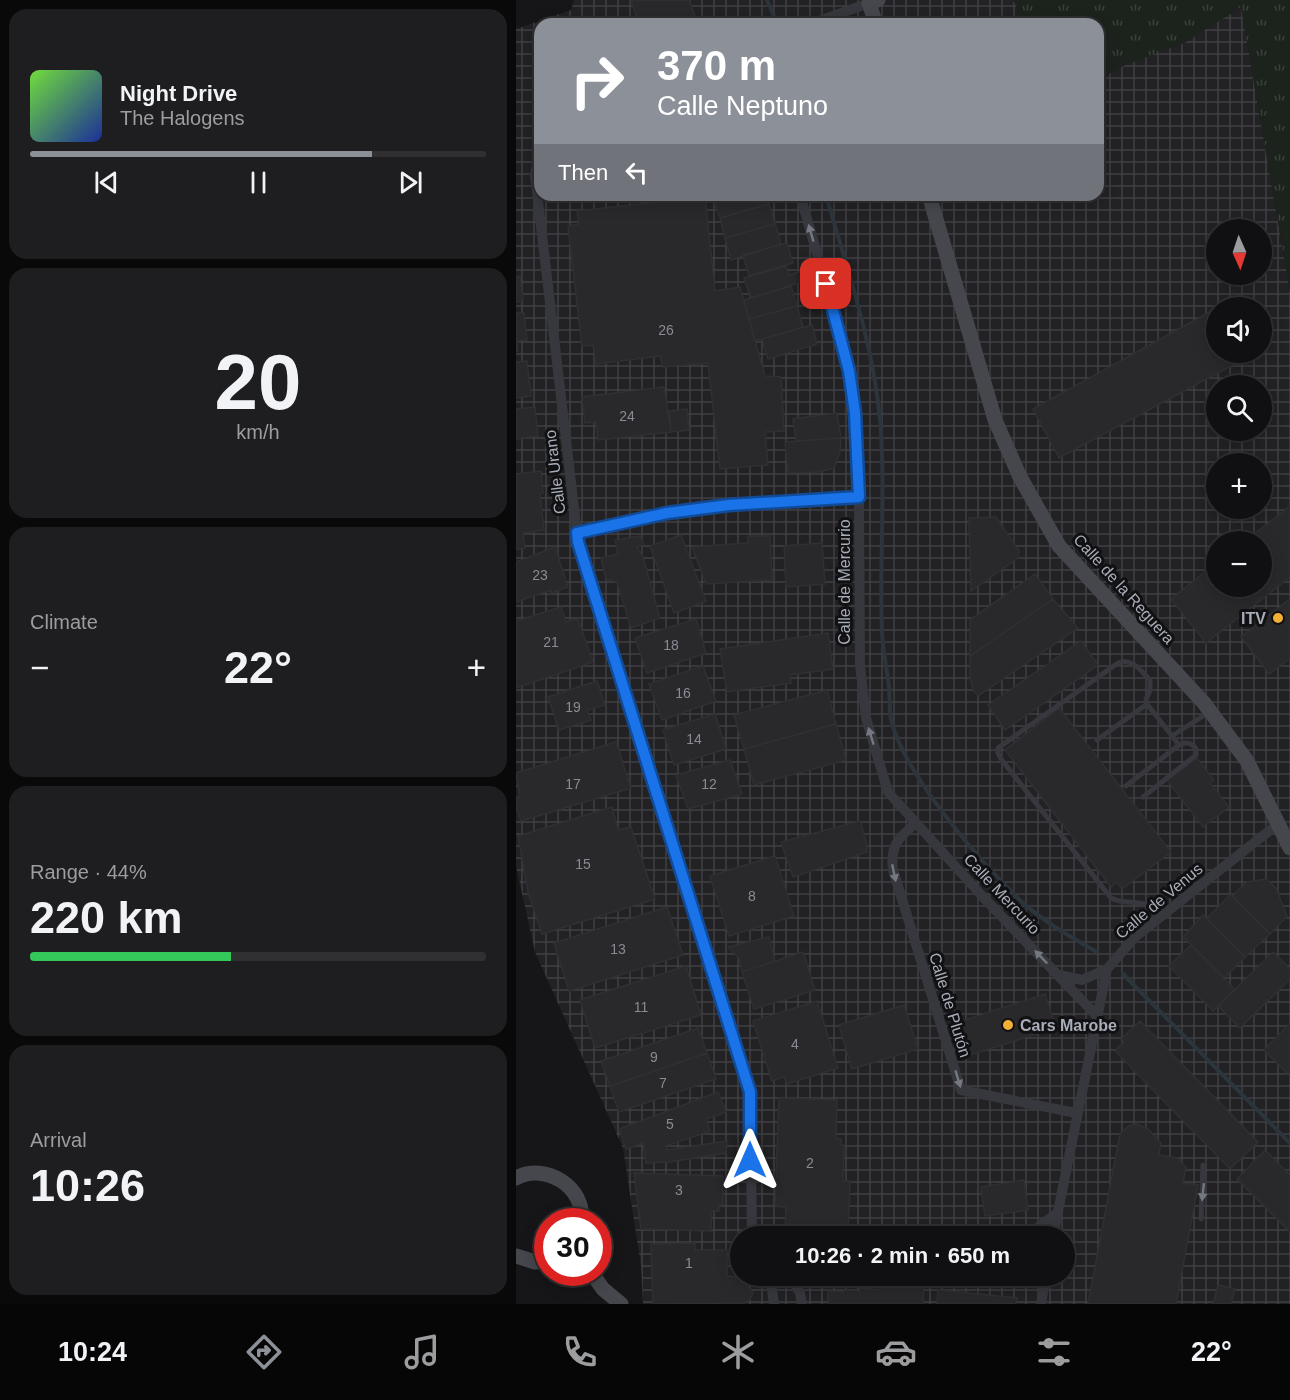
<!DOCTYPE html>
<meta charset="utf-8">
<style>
body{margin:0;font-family:Arial,sans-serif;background:#1e1e20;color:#f1f3f6;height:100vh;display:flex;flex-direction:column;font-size:22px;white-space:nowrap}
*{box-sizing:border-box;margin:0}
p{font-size:20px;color:#9c9d9f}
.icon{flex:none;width:33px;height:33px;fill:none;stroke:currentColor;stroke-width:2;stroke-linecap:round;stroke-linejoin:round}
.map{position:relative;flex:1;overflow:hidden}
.side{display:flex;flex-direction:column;gap:9px;padding:9px;background:#09090a;width:516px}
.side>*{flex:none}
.top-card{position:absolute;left:18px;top:18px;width:570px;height:183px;border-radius:18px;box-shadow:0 3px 15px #0003,0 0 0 2px #303032;background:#8c9099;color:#fff;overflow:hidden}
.needle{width:39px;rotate:177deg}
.controls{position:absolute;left:690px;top:219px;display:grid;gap:12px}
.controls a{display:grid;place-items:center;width:66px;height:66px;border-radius:50%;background:#101012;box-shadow:0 3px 15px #0003,0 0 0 2px #303032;font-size:30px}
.speed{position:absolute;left:18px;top:1208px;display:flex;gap:12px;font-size:30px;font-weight:700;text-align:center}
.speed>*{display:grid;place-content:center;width:78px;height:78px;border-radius:50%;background:#101012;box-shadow:0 3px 15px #0003,0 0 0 2px #303032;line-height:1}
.speed .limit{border:9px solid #d22;background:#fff;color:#111}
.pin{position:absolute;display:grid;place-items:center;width:51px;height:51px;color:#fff;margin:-26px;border-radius:12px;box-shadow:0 3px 9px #0006}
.me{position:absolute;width:66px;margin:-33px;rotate:0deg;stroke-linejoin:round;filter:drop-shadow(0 0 4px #0008)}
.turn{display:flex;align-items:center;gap:21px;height:126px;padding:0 24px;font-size:27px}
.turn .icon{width:78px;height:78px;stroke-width:2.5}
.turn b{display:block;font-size:42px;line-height:51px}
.then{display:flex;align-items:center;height:57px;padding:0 24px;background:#0003;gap:12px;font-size:22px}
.big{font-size:45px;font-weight:800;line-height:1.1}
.side .tile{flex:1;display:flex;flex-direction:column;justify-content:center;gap:9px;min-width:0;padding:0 21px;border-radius:18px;background:#1e1e20}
.side .dial{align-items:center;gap:0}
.dial b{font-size:78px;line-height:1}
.song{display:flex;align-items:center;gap:18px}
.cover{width:72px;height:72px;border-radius:9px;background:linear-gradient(135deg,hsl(100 70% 55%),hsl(230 70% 35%))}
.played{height:6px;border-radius:3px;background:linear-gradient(90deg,#8c9099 75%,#303032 75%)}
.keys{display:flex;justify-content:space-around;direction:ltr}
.heat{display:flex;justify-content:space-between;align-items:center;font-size:33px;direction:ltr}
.charge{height:9px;border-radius:4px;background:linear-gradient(90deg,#34c759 44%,#303032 0)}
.trip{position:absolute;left:214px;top:1226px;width:345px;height:60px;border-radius:30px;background:#101012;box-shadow:0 3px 15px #0003,0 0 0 2px #303032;font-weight:800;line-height:60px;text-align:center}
.dock{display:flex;height:96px;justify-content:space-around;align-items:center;background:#060607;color:#9c9d9f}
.dock .icon{width:42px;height:42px}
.dock .selected{color:#8c9099}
.dock b{font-size:27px;color:#f1f3f6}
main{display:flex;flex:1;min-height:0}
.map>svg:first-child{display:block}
.industrial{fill:url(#industrial-grid);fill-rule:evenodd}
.park{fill:url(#park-tufts)}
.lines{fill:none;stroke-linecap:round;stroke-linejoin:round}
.stream{stroke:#2c353c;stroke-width:4}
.building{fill:#29292c;stroke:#303034;stroke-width:1.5}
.lane{stroke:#37383d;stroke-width:5}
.street{stroke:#37383d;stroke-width:10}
.secondary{stroke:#45474d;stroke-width:15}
.oneway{fill:#757881}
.route-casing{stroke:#114b97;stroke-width:15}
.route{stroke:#1a73e8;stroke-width:10}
.poi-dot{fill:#f2b134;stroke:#111113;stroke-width:2}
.labels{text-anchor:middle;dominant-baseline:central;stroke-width:6;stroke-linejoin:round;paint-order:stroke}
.number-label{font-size:14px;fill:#888b94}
.street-label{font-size:16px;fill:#a8adb8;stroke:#111113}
.poi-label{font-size:16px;font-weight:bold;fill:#a8adb8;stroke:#111113;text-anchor:end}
</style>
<main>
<section class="side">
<div class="tile">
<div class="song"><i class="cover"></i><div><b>Night Drive</b><p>The Halogens</p></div></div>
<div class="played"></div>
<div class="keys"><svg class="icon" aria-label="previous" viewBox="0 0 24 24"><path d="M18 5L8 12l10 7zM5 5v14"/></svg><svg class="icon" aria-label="pause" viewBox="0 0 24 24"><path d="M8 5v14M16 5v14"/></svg><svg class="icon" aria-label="next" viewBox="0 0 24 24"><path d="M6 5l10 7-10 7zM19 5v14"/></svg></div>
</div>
<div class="tile dial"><b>20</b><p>km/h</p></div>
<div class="tile"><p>Climate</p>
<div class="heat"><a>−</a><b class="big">22°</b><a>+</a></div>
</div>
<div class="tile"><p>Range · 44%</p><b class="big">220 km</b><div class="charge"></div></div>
<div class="tile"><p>Arrival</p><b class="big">10:26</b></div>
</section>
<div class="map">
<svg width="774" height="1304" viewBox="0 0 774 1304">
<defs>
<pattern id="industrial-grid" width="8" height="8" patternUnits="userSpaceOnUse" patternTransform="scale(1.5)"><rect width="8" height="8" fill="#222225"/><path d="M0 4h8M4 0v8" fill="none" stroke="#3f3f43"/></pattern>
<pattern id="park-tufts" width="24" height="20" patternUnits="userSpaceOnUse" patternTransform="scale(1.5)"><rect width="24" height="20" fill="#1c231d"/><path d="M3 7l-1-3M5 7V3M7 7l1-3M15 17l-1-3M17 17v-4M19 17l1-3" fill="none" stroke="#3a403c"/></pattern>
</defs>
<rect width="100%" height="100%" fill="#161618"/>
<!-- industrial -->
<path class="industrial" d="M58 0H497L510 24H24V195H582V80L611 64 668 43 725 7 774 292V1304H127L125 1266 107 1148 19 952 0 866V29L55 10ZM700 230H746V274H700ZM700 308H746V352H700ZM700 386H746V430H700ZM700 464H746V508H700ZM700 542H746V586H700ZM225 1236H549V1275H225Z"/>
<!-- park -->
<path class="park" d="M497 0H774V292L725 7 668 43 611 64 582 80V24H510Z"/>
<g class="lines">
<!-- stream -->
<path class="stream" d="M251 0 260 21
M310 195C331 269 357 342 364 420 370 490 363 562 366 633 367 651 371 669 373 687 374 697 373 708 375 719 386 772 466 864 506 902 528 922 555 937 581 952
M607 974 774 1143"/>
</g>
<!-- building -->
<path class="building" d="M115 0H173L182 24H123Z
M208 195H250L253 204 204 218 197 199Z
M189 197 199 291 224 287 249 376 265 377 268 431 249 432 252 465 204 469 192 363 147 367 144 356 80 364 77 345 66 346 52 226 63 224 61 211Z
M253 204 259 224 209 238 204 218Z
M259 224 265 244 215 260 209 238Z
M271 243 277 263 233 276 227 255Z
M270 266 273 275 286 271 289 281 235 298 228 278Z
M4 276 7 301 0 302V277Z
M275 286 281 306 233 319 228 300Z
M281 306 287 327 239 341 233 319Z
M699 309 700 313V352H722L726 360 543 458 517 409Z
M0 313H8L11 340 1 341 2 351H0Z
M296 325 301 344 252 359 246 339Z
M11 361 15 396 0 398V362Z
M148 387 155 432 82 440 80 422 69 423 66 397Z
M19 407 22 436 0 439V409Z
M171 409 173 430 155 432 153 411Z
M321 413 325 438 280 441 277 419Z
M325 438 324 452 318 468 302 472 272 473 269 442Z
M25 471 27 493 24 494 28 530 7 533 9 548 0 549V474Z
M774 506V577L690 643 655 599 700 563V586H746V542H728Z
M480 517 503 551 502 558 455 591 453 518Z
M165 535 190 601 158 613 134 546Z
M124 536 128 545 121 547 127 557 144 618 115 628 101 582 90 579 85 558 102 554 99 540Z
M232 536H254L256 580 190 584 176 547 232 543Z
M306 543 309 584 270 587 268 546Z
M39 547 52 587 35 593V590L0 602V562Z
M519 574 537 599 454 656V620Z
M537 599 562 628 462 696 457 690 454 677V656Z
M774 599V658L753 674 725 637Z
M45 607 50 622 62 619 77 662 0 688V621Z
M180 619 190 653 131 673 119 638Z
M312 633 317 669 274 675 275 683 211 692 204 649Z
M565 641 582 665 489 730 472 705Z
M187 666 200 701 146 720 133 684Z
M81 681 89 705 71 710 75 720 43 730 32 697Z
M311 690 320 724 228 749 218 715Z
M543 708 655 852 606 889 601 882 595 887 489 750Z
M199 714 210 749 158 765 147 730Z
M320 724 330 760 238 785 228 749Z
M100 742 115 788 5 821 0 808V798L4 796 0 773Z
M681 758 698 780 694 783 713 807 687 827 651 780Z
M214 760 226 794 172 809 160 775Z
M96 807 102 830 115 827 139 899 26 934 12 892 2 836Z
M344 821 350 841 351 852 277 877 265 842Z
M259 856 278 916 213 936 194 876Z
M750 879 760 888 771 916 754 934 716 896 731 882Z
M715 894 754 934 729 957 691 918Z
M151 907 167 955 53 991 38 943Z
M687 915 729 957 708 978 667 937Z
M253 937 259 961 226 972 223 958 212 947Z
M675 945 719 990 697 1011 653 966Z
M287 952 299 990 238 1009 226 972Z
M757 952 774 969V979L724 1028 702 1006Z
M170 966 185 1015 79 1048 64 1000Z
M529 994 540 1028 454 1055 443 1022Z
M301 1001 322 1068 271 1084 268 1077 256 1081 237 1021Z
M388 1005 402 1049 336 1069 323 1025Z
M624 1021 742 1142 714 1169 599 1051 608 1042 605 1039Z
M774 1023V1072L772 1074 748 1050Z
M182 1028 191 1053 94 1086 85 1061Z
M191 1053 200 1079 103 1112 94 1086Z
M202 1092 210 1112 190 1119 194 1131 150 1146 151 1150 211 1141 210 1153 153 1162 130 1163 127 1143 110 1149 103 1129Z
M263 1098 321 1100 320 1139H325V1145H328L327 1181H334L332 1236 269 1235 270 1207 259 1206Z
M620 1124 632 1129 645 1143 643 1155 662 1158 670 1168 667 1183 682 1185 660 1304H572L604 1134 613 1126Z
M749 1150 774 1175V1232L721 1179Z
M118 1173 207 1176V1205H203V1211H195V1231L125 1229Z
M508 1180 512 1210 469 1216 465 1187Z
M179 1243V1250H211V1276L223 1277 237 1293 233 1301 227 1303 137 1304 135 1244Z
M393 1284 408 1285 407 1304H312V1291L328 1292V1290L344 1291V1288L361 1290V1287H392Z
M702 1285 719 1289 715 1304H697Z
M422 1290 501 1298 500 1304H421Z"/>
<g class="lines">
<!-- lane -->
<path class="lane" d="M581 740 631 704
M610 786 663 745 656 736
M627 797 680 755V749C676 743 670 741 663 745
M641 919C638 914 634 907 628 904 618 901 606 904 595 898L485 759 482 753V748L602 663C617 658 624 670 634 680V690L630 700 631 704 656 736 693 712
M685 1219 687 1165"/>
<!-- street -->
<path class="street" d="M295 24 353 3
M24 149 19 175 62 542 234 1093 236 1236
M284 195 323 329 333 371 339 413 343 497 344 665 350 718 372 792 468 898 580 1015
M61 533 151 513 213 505 343 497
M399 824C382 838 374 846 377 870L445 1090 560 1113
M543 975 566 980 591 969
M504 1236 520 1229 541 1213
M537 1236 591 969 619 937 762 824
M254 1275 258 1304
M273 1275 284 1293 286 1304
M525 1304 530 1275"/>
<!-- secondary -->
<path class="secondary" d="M360 24 353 3 362 0
M413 195 479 420 504 477 543 546 688 703 731 761 774 848
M0 1178C29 1162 70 1187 65 1221
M0 1256 19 1262 32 1260
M75 1272 87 1289 105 1304"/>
</g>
<!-- one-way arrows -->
<defs><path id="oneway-solid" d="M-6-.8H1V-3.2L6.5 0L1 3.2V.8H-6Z" transform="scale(1.5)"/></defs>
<g class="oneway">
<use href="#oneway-solid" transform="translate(295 233) rotate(-106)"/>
<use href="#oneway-solid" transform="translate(355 736) rotate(-107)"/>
<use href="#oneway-solid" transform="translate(378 873) rotate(78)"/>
<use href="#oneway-solid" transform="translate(525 957) rotate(-134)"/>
<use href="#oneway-solid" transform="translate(442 1079) rotate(73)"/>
<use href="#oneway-solid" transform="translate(687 1192) rotate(96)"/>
</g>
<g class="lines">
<defs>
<path id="route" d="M234 1160V1092L62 542 61 533 151 513 213 505 343 497 339 413 333 371 310 284"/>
</defs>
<!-- route casing -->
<use href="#route" class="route-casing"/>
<!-- route -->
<use href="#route" class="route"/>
</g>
<!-- markers -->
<g class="poi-dot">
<circle cx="762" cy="618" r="6"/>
<circle cx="492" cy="1025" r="6"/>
</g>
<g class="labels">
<!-- number labels -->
<g class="number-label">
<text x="150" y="330">26</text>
<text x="111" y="416">24</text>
<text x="24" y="575">23</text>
<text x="35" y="642">21</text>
<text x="155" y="645">18</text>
<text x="167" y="693">16</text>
<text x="57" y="707">19</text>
<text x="178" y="739">14</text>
<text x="57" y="784">17</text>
<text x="193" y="784">12</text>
<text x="67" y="864">15</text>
<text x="236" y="896">8</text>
<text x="102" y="949">13</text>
<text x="125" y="1007">11</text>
<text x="279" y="1044">4</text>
<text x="138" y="1057">9</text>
<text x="147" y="1083">7</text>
<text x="154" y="1124">5</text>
<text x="294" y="1163">2</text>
<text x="163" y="1190">3</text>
<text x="173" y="1263">1</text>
</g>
<!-- street labels -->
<g class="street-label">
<text transform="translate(39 472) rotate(-97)">Calle Urano</text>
<text transform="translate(328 582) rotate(-90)">Calle de Mercurio</text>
<text transform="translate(608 589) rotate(48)">Calle de la Reguera</text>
<text transform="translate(486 894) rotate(47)">Calle Mercurio</text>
<text transform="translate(643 901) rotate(-40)">Calle de Venus</text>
<text transform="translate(434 1005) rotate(73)">Calle de Plutón</text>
</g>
<!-- poi labels -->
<g class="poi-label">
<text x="750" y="618">ITV</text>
<text x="504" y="1025" text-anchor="start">Cars Marobe</text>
</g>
</g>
</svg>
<div class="controls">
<a><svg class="needle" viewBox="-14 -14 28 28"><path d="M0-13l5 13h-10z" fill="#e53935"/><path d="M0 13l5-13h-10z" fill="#9c9d9f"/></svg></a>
<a><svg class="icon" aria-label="sound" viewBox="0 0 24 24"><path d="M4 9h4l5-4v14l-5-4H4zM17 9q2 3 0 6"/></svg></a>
<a><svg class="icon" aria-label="search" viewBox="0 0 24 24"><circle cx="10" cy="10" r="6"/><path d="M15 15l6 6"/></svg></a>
<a>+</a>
<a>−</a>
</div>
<div class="speed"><div class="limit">30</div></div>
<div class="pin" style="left:310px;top:284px;background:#d93025"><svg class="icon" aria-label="arrive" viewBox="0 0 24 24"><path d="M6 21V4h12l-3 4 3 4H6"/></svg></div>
<svg class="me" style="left:234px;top:1160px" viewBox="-20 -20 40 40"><path d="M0-17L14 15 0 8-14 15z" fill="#1a73e8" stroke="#fff" stroke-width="4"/></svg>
<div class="trip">10:26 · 2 min · 650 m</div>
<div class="top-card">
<div class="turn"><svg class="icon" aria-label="right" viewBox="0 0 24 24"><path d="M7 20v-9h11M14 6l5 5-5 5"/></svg><div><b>370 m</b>Calle Neptuno</div></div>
<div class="then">Then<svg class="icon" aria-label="left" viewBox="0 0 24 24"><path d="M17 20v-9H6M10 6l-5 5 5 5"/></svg></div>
</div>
</div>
</main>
<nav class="dock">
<b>10:24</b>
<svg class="icon selected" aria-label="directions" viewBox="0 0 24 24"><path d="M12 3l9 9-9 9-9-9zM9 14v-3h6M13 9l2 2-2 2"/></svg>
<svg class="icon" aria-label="music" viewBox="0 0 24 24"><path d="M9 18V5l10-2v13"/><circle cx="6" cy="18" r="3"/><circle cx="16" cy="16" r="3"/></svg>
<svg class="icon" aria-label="phone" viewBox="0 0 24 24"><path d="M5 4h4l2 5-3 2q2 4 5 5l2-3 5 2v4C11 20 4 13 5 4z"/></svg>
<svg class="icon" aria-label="climate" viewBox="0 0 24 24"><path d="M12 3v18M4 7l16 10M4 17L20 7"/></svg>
<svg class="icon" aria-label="car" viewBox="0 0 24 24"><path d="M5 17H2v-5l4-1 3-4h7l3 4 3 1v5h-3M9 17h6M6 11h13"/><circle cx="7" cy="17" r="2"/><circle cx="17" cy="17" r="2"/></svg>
<svg class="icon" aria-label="filters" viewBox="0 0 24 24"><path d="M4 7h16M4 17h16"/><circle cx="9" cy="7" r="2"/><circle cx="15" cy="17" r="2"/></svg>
<b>22°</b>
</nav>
